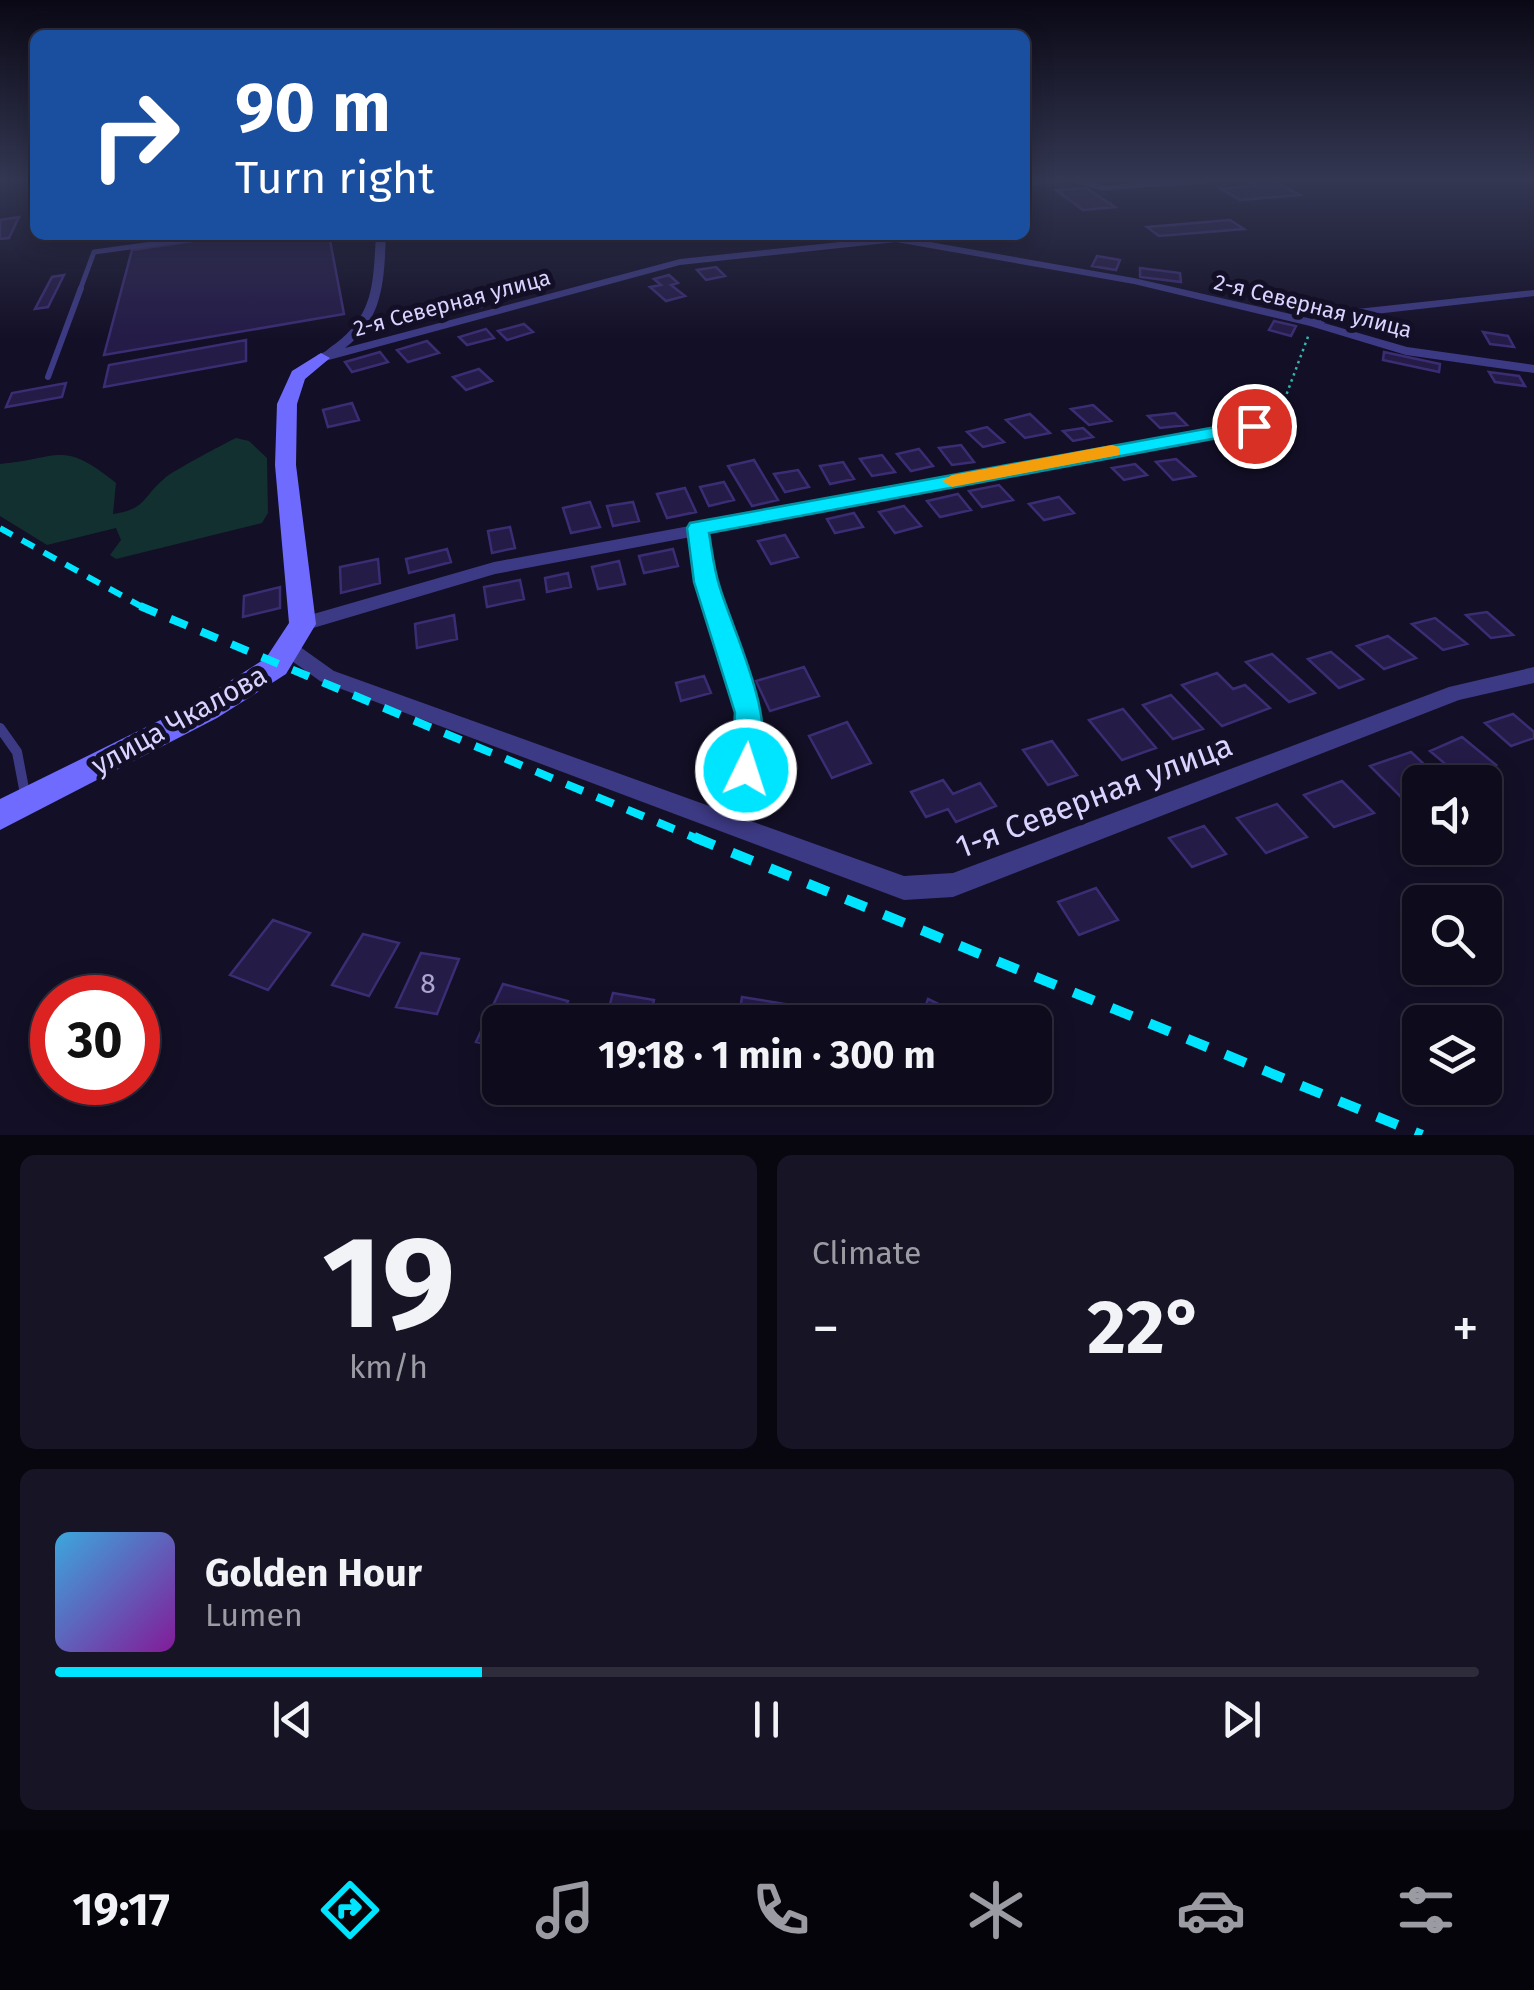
<!DOCTYPE html>
<meta charset="utf-8">
<style>
body{margin:0;font-family:"Fira Sans",sans-serif;background:#171425;color:#f1f3f6;height:100vh;display:flex;flex-direction:column;font-size:38px;white-space:nowrap}
*{box-sizing:border-box;margin:0}
p{font-size:32px;color:#9b9ba3}
.icon{flex:none;width:55px;height:55px;fill:none;stroke:currentColor;stroke-width:2;stroke-linecap:round;stroke-linejoin:round}
.map{position:relative;height:1135px;overflow:hidden}
.sheet{display:flex;flex-direction:column;gap:20px;padding:20px;background:#08060f;flex:1}
.sheet>*{flex:none}
.banner{position:absolute;left:30px;top:30px;width:1000px;height:210px;border-radius:15px;box-shadow:0 5px 25px #0003,0 0 0 2px #2e2b3b;background:#1a4fa0;color:#fff;overflow:hidden}
.tools{position:absolute;left:1402px;top:765px;display:grid;gap:20px}
.tools a{display:grid;place-items:center;width:100px;height:100px;border-radius:15px;background:#0e0b1c;box-shadow:0 5px 25px #0003,0 0 0 2px #2e2b3b;font-size:50px}
.speed{position:absolute;left:30px;top:975px;display:flex;gap:20px;font-size:50px;font-weight:700;text-align:center}
.speed>*{display:grid;place-content:center;width:130px;height:130px;border-radius:50%;background:#0e0b1c;box-shadow:0 5px 25px #0003,0 0 0 2px #2e2b3b;line-height:1}
.speed .limit{border:15px solid #d22;background:#fff;color:#111}
.pin{position:absolute;display:grid;place-items:center;width:85px;height:85px;color:#fff;margin:-42px;border:5px solid #fff;border-radius:50%;box-shadow:0 2px 10px #0007}
.me{position:absolute;width:110px;margin:-55px;rotate:4deg;stroke-linejoin:round;filter:drop-shadow(0 0 8px #0008)}
.turn{display:flex;align-items:center;gap:35px;height:210px;padding:0 40px;font-size:45px}
.turn .icon{width:130px;height:130px;stroke-width:2.5}
.turn b{display:block;font-size:70px;line-height:85px}
.big{font-size:75px;font-weight:700;line-height:1.1}
.sheet .card{flex:1;display:flex;flex-direction:column;justify-content:center;gap:15px;min-width:0;padding:0 35px;border-radius:15px;background:#171425}
.sheet .dial{align-items:center;gap:0}
.dial b{font-size:130px;line-height:1}
.song{display:flex;align-items:center;gap:30px}
.cover{width:120px;height:120px;border-radius:15px;background:linear-gradient(135deg,hsl(200 70% 55%),hsl(290 70% 35%))}
.played{height:10px;border-radius:5px;background:linear-gradient(90deg,#00e5ff 30%,#2e2b3b 30%)}
.keys{display:flex;justify-content:space-around;direction:ltr}
.heat{display:flex;justify-content:space-between;align-items:center;font-size:55px;direction:ltr}
.sheet .tiles{flex:1;display:grid;gap:20px;grid-template-columns:1fr 1fr}
.card:last-child{grid-column:span 2}
.trip{position:absolute;left:482px;top:1005px;width:570px;height:100px;border-radius:15px;background:#0e0b1c;box-shadow:0 5px 25px #0003,0 0 0 2px #2e2b3b;font-weight:700;line-height:100px;text-align:center}
.tabs{display:flex;height:160px;justify-content:space-around;align-items:center;background:#06040b;color:#9b9ba3}
.tabs .icon{width:70px;height:70px}
.tabs .on{color:#00e5ff}
.tabs b{font-size:45px;color:#f1f3f6}
.map>svg:first-child{display:block}
.green{fill:#12302f}
.building{fill:#241b47;stroke:#3b2d73;stroke-width:2.5}
.lines{fill:none;stroke-linecap:round;stroke-linejoin:round}
.path{stroke:#2fb8b0;stroke-width:2.5;stroke-dasharray:2.5 4;stroke-linecap:butt}
.lane-far2{stroke:#3d3a85;stroke-width:5}
.lane-far1{stroke:#3d3a85;stroke-width:6}
.lane{stroke:#3d3a85;stroke-width:10}
.street{fill:#3d3a85;fill-rule:evenodd}
.secondary{fill:#6f6bff;fill-rule:evenodd}
.rail-far2{stroke:#00e5ff;stroke-width:6;stroke-dasharray:14 11;stroke-linecap:butt}
.rail-far1{stroke:#00e5ff;stroke-width:8;stroke-dasharray:18 15;stroke-linecap:butt}
.rail{stroke:#00e5ff;stroke-width:10;stroke-dasharray:22 19;stroke-linecap:butt}
.route{fill:#00e5ff;stroke:#0095a6;stroke-width:2.5}
.slow{fill:#f59e0b}
.labels{text-anchor:middle;dominant-baseline:central;stroke-width:10;stroke-linejoin:round;paint-order:stroke}
.far-street-label{font-size:22px;fill:#d9d4ff;stroke:#130f26}
.street-label{font-size:28px;fill:#d9d4ff;stroke:#130f26}
.near-number-label{font-size:28px;fill:#aca6d1}
.near-street-label{font-size:32px;fill:#d9d4ff;stroke:#130f26}
</style>
<div class="map">
<svg width="1534" height="1135" viewBox="0 0 1534 1135">
<rect width="100%" height="100%" fill="#130f26"/>
<!-- green -->
<path class="green" d="M236 438 249 441 267 458 268 513 262 523 116 559 110 555 121 540 116 528 47 545 0 516V464C60 459 61 439 116 483L113 514C147 509 142 497 165 478 171 472 229 441 236 438Z"/>
<!-- building -->
<path class="building" d="M1244 180H1272L1300 195 1240 200 1221 189 1256 186Z
M1086 188 1115 207 1083 210 1056 190Z
M19 217 9 238 0 239V220Z
M1230 220 1244 229 1159 236 1147 227Z
M235 235H329L344 314 104 355 132 250Z
M1097 256 1120 260 1116 270 1092 266Z
M716 267 725 276 706 280 697 270Z
M1140 268 1180 273 1181 282 1140 277Z
M64 275 48 307 35 309 52 277Z
M669 275 678 283 671 285 685 296 666 301 650 287 661 285 654 279Z
M473 296 481 307 462 311 454 300Z
M439 305 446 314 418 321 411 311Z
M1274 321 1296 326 1291 336 1269 330Z
M524 324 533 332 507 340 498 331Z
M486 329 494 338 467 345 459 337Z
M1483 332 1508 336 1514 347 1490 344Z
M246 340V361L104 387 109 365Z
M427 341 439 353 408 362 397 350Z
M380 352 388 362 352 372 345 362Z
M1384 352 1440 364 1439 372 1383 360Z
M479 369 492 381 466 390 453 377Z
M1489 372 1519 376 1525 386 1495 382Z
M66 383 62 397 6 407 12 393Z
M352 403 359 420 328 427 323 410Z
M1093 405 1111 421 1089 425 1071 409Z
M1175 413 1187 425 1160 428 1148 416Z
M1030 414 1050 433 1025 438 1006 420Z
M987 427 1004 442 983 447 967 432Z
M1083 428 1093 437 1073 441 1063 431Z
M961 445 974 462 952 465 939 448Z
M919 449 933 466 911 471 897 454Z
M882 455 895 472 872 476 860 459Z
M1176 459 1195 476 1173 480 1156 462Z
M754 460 778 500 752 506 728 466Z
M843 462 854 479 830 484 820 466Z
M1135 464 1147 475 1124 480 1112 468Z
M798 470 809 487 785 492 774 474Z
M724 482 734 500 709 506 700 487Z
M999 485 1013 500 982 507 969 491Z
M685 488 696 512 667 518 657 494Z
M958 494 971 510 940 517 927 501Z
M1059 497 1074 513 1044 520 1029 504Z
M590 502 600 527 571 533 563 508Z
M633 502 639 521 613 526 607 506Z
M904 506 921 526 895 533 879 512Z
M854 513 863 527 835 533 827 519Z
M510 527 515 548 492 553 488 531Z
M785 535 798 557 771 564 758 541Z
M447 549 451 562 409 573 406 559Z
M673 549 678 566 644 573 639 556Z
M378 559 380 583 341 593 340 567Z
M619 561 625 584 598 589 592 567Z
M568 573 571 587 547 592 545 578Z
M520 580 524 599 487 607 484 587Z
M280 587V608L243 617 244 596Z
M1487 612 1513 635 1491 638 1466 615Z
M454 615 457 639 417 648 415 624Z
M1435 618 1467 644 1443 650 1412 624Z
M1388 636 1416 658 1384 669 1357 646Z
M1331 652 1363 679 1339 688 1308 659Z
M1272 654 1315 693 1289 702 1246 662Z
M804 667 819 696 770 711 756 681Z
M1217 673 1233 689 1245 685 1270 708 1222 726 1182 685Z
M704 676 711 693 681 701 676 683Z
M1171 695 1203 729 1173 739 1143 705Z
M1123 709 1156 748 1122 760 1089 720Z
M1513 714 1534 732V738L1511 746 1485 723Z
M847 722 871 763 832 778 809 736Z
M1462 737 1496 765 1463 779 1430 751Z
M1052 741 1077 775 1048 785 1023 750Z
M1411 752 1443 782H1420V796L1405 801 1370 766Z
M943 780 953 794 980 783 996 806 956 822 948 809 926 817 911 792Z
M1342 781 1374 813 1334 827 1304 795Z
M1277 804 1307 837 1266 853 1237 818Z
M1204 826 1226 854 1192 867 1169 838Z
M1096 888 1118 920 1079 935 1058 902Z
M273 920 310 933 268 990 230 975Z
M363 934 399 943 369 996 332 985Z
M421 953 459 959 437 1014 396 1007Z
M503 984 568 1001 559 1022H500V1048L476 1042Z
M613 993 654 1000 649 1022H605Z
M742 997 791 1005 788 1022H738Z
M928 999 976 1022H920Z"/>
<g class="lines">
<!-- path -->
<path class="path" d="M1265 417 1284 401 1309 334"/>
<!-- lane-far2 -->
<path class="lane-far2" d="M1076 180 1102 188 1204 181
M1025 184 1061 180
M899 239 951 235
M80 290 94 252 218 235"/>
<!-- lane-far1 -->
<path class="lane-far1" d="M48 377 81 288"/>
<!-- lane -->
<path class="lane" d="M0 728 17 752 26 799"/>
<!-- street -->
<path class="street" d="M376 235H386C384 279 384 319 345 348L680 259 896 236 1134 278 1312 319 1329 312 1534 290V296L1331 319 1324 323 1407 347 1534 365V373L1406 355 1310 326 1134 284 896 242 680 265 325 361H317V355C327 352 326 350 335 344 375 314 373 281 376 235Z
M1254 422 1261 426 1259 429 707 534 715 582 759 713 761 741 748 820 904 876 953 873 1449 687 1534 667V683L1459 700 953 897 904 900 320 681 282 654 279 649 282 644H296L334 671 726 812 739 741V713L697 582 691 537 495 574 303 631 296 629 294 624 296 619 494 562Z"/>
<!-- secondary -->
<path class="secondary" d="M321 353 330 358 305 379 297 404 296 465 316 624 286 674 217 718 0 830V799L197 702 266 658 289 623 275 465 277 404 292 371Z"/>
<!-- rail-far2 -->
<path class="rail-far2" d="M0 528 146 609"/>
<!-- rail-far1 -->
<path class="rail-far1" d="M140 606 700 840"/>
<!-- rail -->
<path class="rail" d="M694 837 1422 1135"/>
</g>
<!-- sky -->
<linearGradient id="sky" x2="0" y2="1"><stop stop-color="#0a0815"/><stop offset="0.53" stop-color="#333752"/><stop offset="1" stop-color="#333752" stop-opacity="0"/></linearGradient>
<rect width="1534" height="339" fill="url(#sky)"/>
<!-- route -->
<path class="route" d="M1254 420 1263 426 1260 430 709 533C712 551 714 570 720 588 736 639 781 726 756 778L746 782 735 778 731 770 735 713 694 582 687 528 690 523Z"/>
<!-- slow -->
<path class="slow" d="M1112 445 1119 447V455L952 487 942 481 952 475Z"/>
<g class="labels">
<!-- far-street labels -->
<g class="far-street-label">
<text transform="translate(452 303) rotate(-15)">2-я Северная улица</text>
<text transform="translate(1313 306) rotate(14)">2-я Северная улица</text>
</g>
<!-- street labels -->
<g class="street-label">
<text transform="translate(179 720) rotate(-29)">улица Чкалова</text>
</g>
<!-- near-number labels -->
<g class="near-number-label">
<text x="428" y="983">8</text>
</g>
<!-- near-street labels -->
<g class="near-street-label">
<text transform="translate(1094 796) rotate(-21)">1-я Северная улица</text>
</g>
</g>
</svg>
<div class="tools">
<a><svg class="icon" aria-label="sound" viewBox="0 0 24 24"><path d="M4 9h4l5-4v14l-5-4H4zM17 9q2 3 0 6"/></svg></a>
<a><svg class="icon" aria-label="search" viewBox="0 0 24 24"><circle cx="10" cy="10" r="6"/><path d="M15 15l6 6"/></svg></a>
<a><svg class="icon" aria-label="layers" viewBox="0 0 24 24"><path d="M12 4l9 5-9 5-9-5zM3 14l9 5 9-5"/></svg></a>
</div>
<div class="speed"><div class="limit">30</div></div>
<div class="pin" style="left:1254px;top:426px;background:#d93025"><svg class="icon" aria-label="arrive" viewBox="0 0 24 24"><path d="M6 21V4h12l-3 4 3 4H6"/></svg></div>
<svg class="me" style="left:746px;top:770px" viewBox="-20 -20 40 40"><circle r="17" fill="#00e5ff" stroke="#fff" stroke-width="3"/><path d="M0-11L8 9 0 5-8 9z" fill="#fff"/></svg>
<div class="trip">19:18 · 1 min · 300 m</div>
<div class="banner">
<div class="turn"><svg class="icon" aria-label="right" viewBox="0 0 24 24"><path d="M7 20v-9h11M14 6l5 5-5 5"/></svg><div><b>90 m</b>Turn right</div></div>
</div>
</div>
<section class="sheet">
<div class="tiles">
<div class="card dial"><b>19</b><p>km/h</p></div>
<div class="card"><p>Climate</p>
<div class="heat"><a>−</a><b class="big">22°</b><a>+</a></div>
</div>
<div class="card">
<div class="song"><i class="cover"></i><div><b>Golden Hour</b><p>Lumen</p></div></div>
<div class="played"></div>
<div class="keys"><svg class="icon" aria-label="previous" viewBox="0 0 24 24"><path d="M18 5L8 12l10 7zM5 5v14"/></svg><svg class="icon" aria-label="pause" viewBox="0 0 24 24"><path d="M8 5v14M16 5v14"/></svg><svg class="icon" aria-label="next" viewBox="0 0 24 24"><path d="M6 5l10 7-10 7zM19 5v14"/></svg></div>
</div>
</div>
</section>
<nav class="tabs">
<b>19:17</b>
<svg class="icon on" aria-label="directions" viewBox="0 0 24 24"><path d="M12 3l9 9-9 9-9-9zM9 14v-3h6M13 9l2 2-2 2"/></svg>
<svg class="icon" aria-label="music" viewBox="0 0 24 24"><path d="M9 18V5l10-2v13"/><circle cx="6" cy="18" r="3"/><circle cx="16" cy="16" r="3"/></svg>
<svg class="icon" aria-label="phone" viewBox="0 0 24 24"><path d="M5 4h4l2 5-3 2q2 4 5 5l2-3 5 2v4C11 20 4 13 5 4z"/></svg>
<svg class="icon" aria-label="climate" viewBox="0 0 24 24"><path d="M12 3v18M4 7l16 10M4 17L20 7"/></svg>
<svg class="icon" aria-label="car" viewBox="0 0 24 24"><path d="M5 17H2v-5l4-1 3-4h7l3 4 3 1v5h-3M9 17h6M6 11h13"/><circle cx="7" cy="17" r="2"/><circle cx="17" cy="17" r="2"/></svg>
<svg class="icon" aria-label="filters" viewBox="0 0 24 24"><path d="M4 7h16M4 17h16"/><circle cx="9" cy="7" r="2"/><circle cx="15" cy="17" r="2"/></svg>
</nav>
